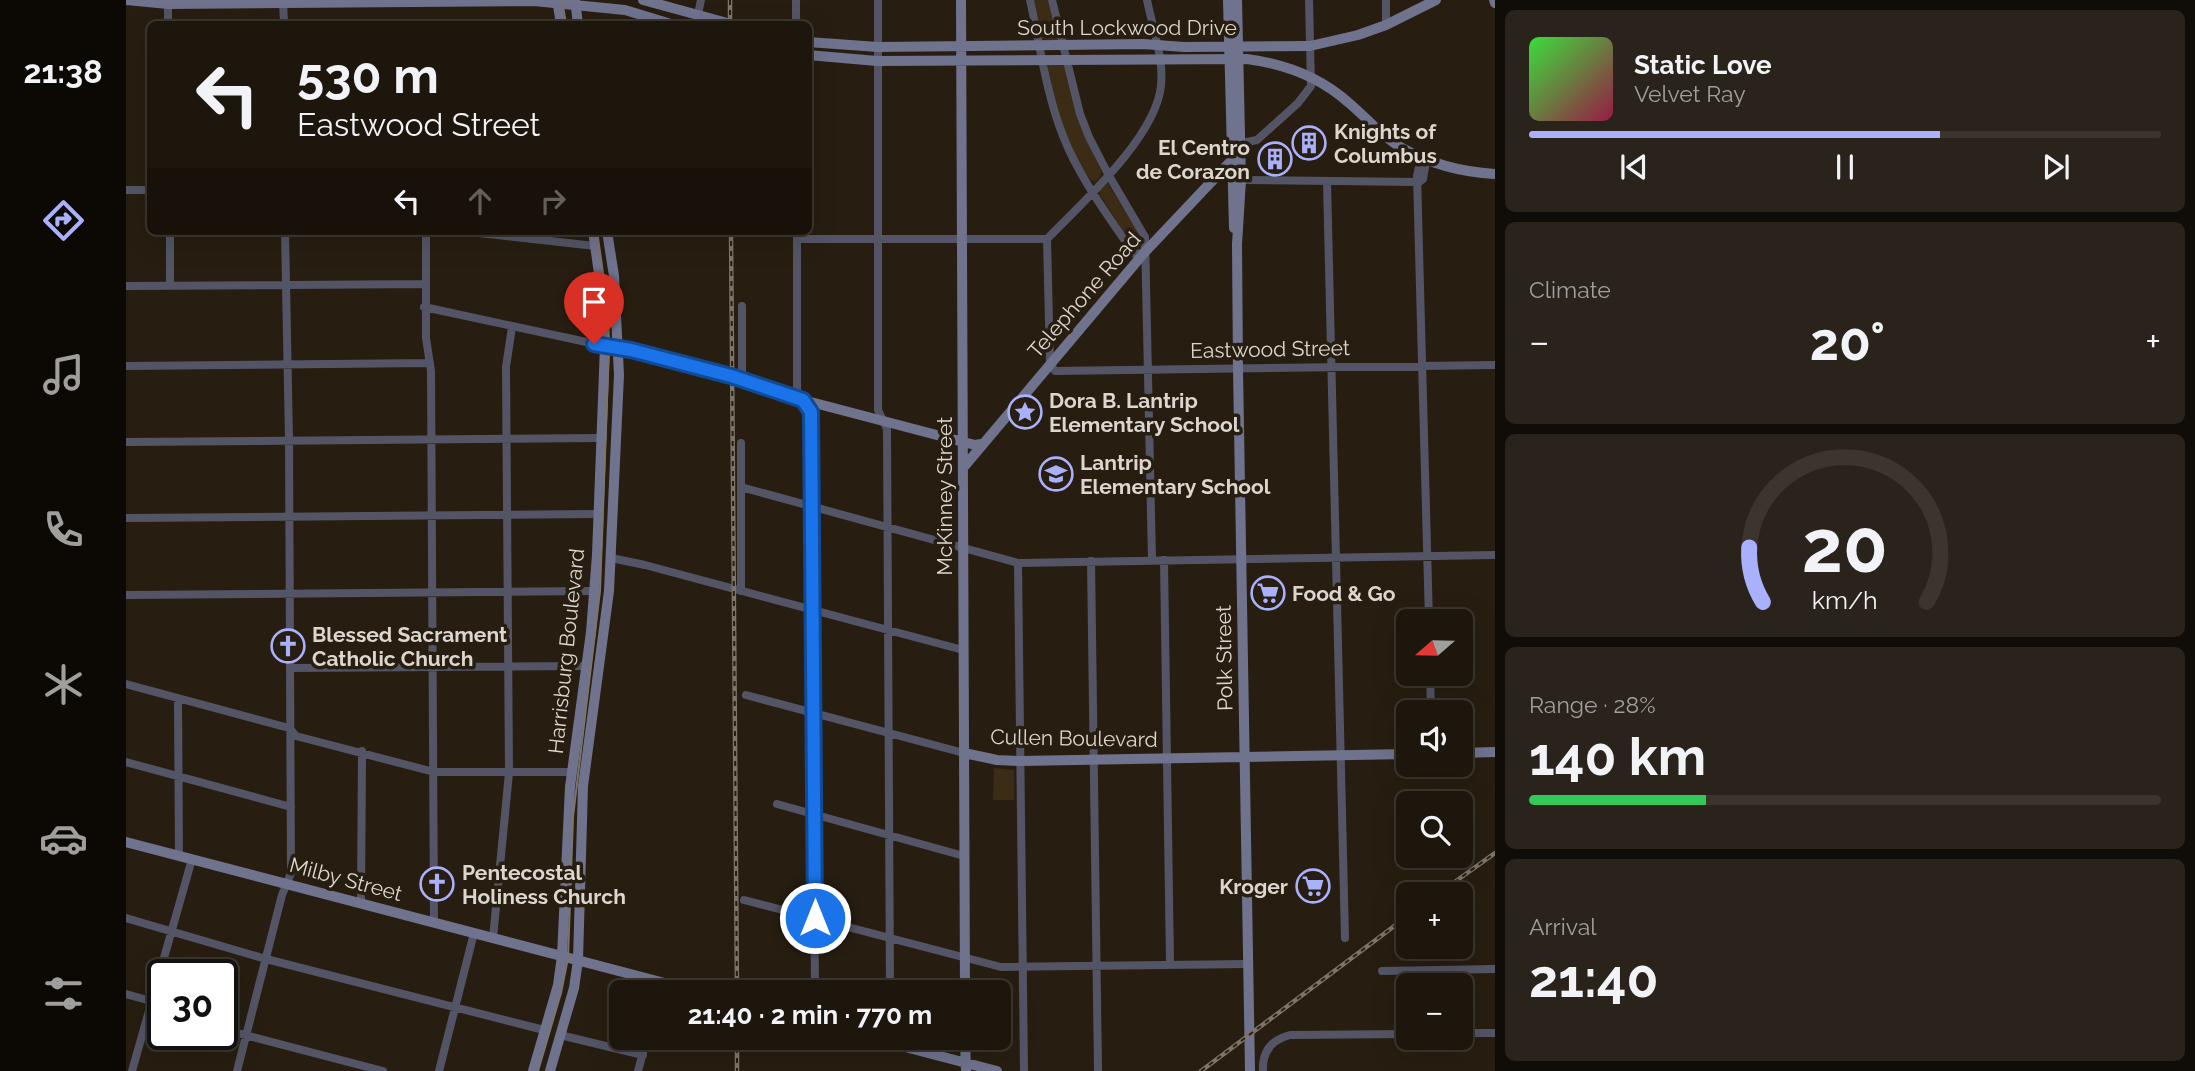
<!DOCTYPE html>
<meta charset="utf-8">
<style>
body{margin:0;font-family:Raleway,sans-serif;background:#2a231b;color:#f1f3f6;height:100vh;display:flex;flex-direction:column;font-size:26px;white-space:nowrap}
*{box-sizing:border-box;margin:0}
p{font-size:23px;color:#a09f9d}
.icon{flex:none;width:38px;height:38px;fill:none;stroke:currentColor;stroke-width:2;stroke-linecap:round;stroke-linejoin:round}
.map{position:relative;flex:1;overflow:hidden}
.drawer{display:flex;flex-direction:column;gap:10px;padding:10px;background:#100c07;width:700px}
.drawer>*{flex:none}
.banner{position:absolute;left:21px;top:21px;width:665px;height:214px;border-radius:10px;box-shadow:0 7px 28px #0002,0 0 0 2px #3b352e;background:#1d160d;color:#f1f3f6;overflow:hidden}
.needle{width:46px;rotate:250deg}
.fabs{position:absolute;left:1270px;top:609px;display:grid;gap:14px}
.fabs a{display:grid;place-items:center;width:77px;height:77px;border-radius:10px;background:#1d160d;box-shadow:0 7px 28px #0002,0 0 0 2px #3b352e;font-size:35px}
.speed{position:absolute;left:21px;top:959px;display:flex;gap:14px;font-size:35px;font-weight:700;text-align:center}
.speed>*{display:grid;place-content:center;width:91px;height:91px;border-radius:50%;background:#1d160d;box-shadow:0 7px 28px #0002,0 0 0 2px #3b352e;line-height:1}
.speed .limit{border:4px solid #111;border-radius:10px;background:#fff;color:#111}
.pin{position:absolute;display:grid;place-items:center;width:60px;height:60px;color:#fff;margin:-72px -30px;border-radius:50% 50% 50% 0;rotate:-45deg;box-shadow:0 0 7px #0007}
.pin .icon{rotate:45deg}
.me{position:absolute;width:77px;margin:-38px;rotate:0deg;stroke-linejoin:round;filter:drop-shadow(0 0 5px #0008)}
.turn{display:flex;align-items:center;gap:24px;height:147px;padding:0 35px;font-size:32px}
.turn .icon{width:91px;height:91px;stroke-width:2.5}
.turn b{display:block;font-size:49px;line-height:60px}
.lanes{display:flex;align-items:center;height:66px;padding:0 35px;background:#0003;justify-content:center;gap:35px;direction:ltr}
.lanes .off{opacity:.35}
.big{font-size:52px;font-weight:700;line-height:1.1}
.drawer .card{flex:1;display:flex;flex-direction:column;justify-content:center;gap:10px;min-width:0;padding:0 24px;border-radius:10px;background:#2a231b}
.drawer .dial{align-items:center;gap:0}
.dial svg{height:182px;overflow:visible;fill:none;stroke:#3b352e;stroke-width:7;stroke-linecap:round;text-anchor:middle}
.dial text{fill:#f1f3f6;stroke:none}
.song{display:flex;align-items:center;gap:21px}
.cover{width:84px;height:84px;border-radius:10px;background:linear-gradient(135deg,hsl(120 70% 55%),hsl(340 70% 35%))}
.played{height:7px;border-radius:4px;background:linear-gradient(90deg,#a9b0fc 65%,#3b352e 65%)}
.keys{display:flex;justify-content:space-around;direction:ltr}
.heat{display:flex;justify-content:space-between;align-items:center;font-size:38px;direction:ltr}
.charge{height:10px;border-radius:5px;background:linear-gradient(90deg,#34c759 28%,#3b352e 0)}
.trip{position:absolute;left:483px;top:980px;width:402px;height:70px;border-radius:10px;background:#1d160d;box-shadow:0 7px 28px #0002,0 0 0 2px #3b352e;font-weight:700;line-height:70px;text-align:center}
main{display:flex;flex:1;min-height:0}
.tab-bar{display:flex;flex-direction:column;width:126px;justify-content:space-around;align-items:center;background:#0c0905;color:#a09f9d}
.tab-bar .icon{width:49px;height:49px}
.tab-bar .on{color:#a9b0fc}
.tab-bar b{font-size:32px;color:#f1f3f6}
.map>svg:first-child{display:block}
.green{fill:#3d2c15}
.lines{fill:none;stroke-linecap:round;stroke-linejoin:round}
.street{stroke:#535566;stroke-width:8}
.secondary{stroke:#70738e;stroke-width:10}
.tram{stroke:#7d756b;stroke-width:2}
.rail-casing{stroke:#7d756b;stroke-width:4.5}
.rail{stroke:#271e11;stroke-width:2;stroke-dasharray:5;stroke-linecap:butt}
.route-casing{stroke:#114b97;stroke-width:18}
.route{stroke:#1a73e8;stroke-width:12}
.labels{text-anchor:middle;dominant-baseline:central;stroke-width:7;stroke-linejoin:round;paint-order:stroke}
.street-label{font-size:21px;fill:#dcd6ce;stroke:#271e11}
.poi-label{font-size:21px;font-weight:bold;fill:#dcd6ce;stroke:#271e11;text-anchor:start}
</style>
<main>
<nav class="tab-bar">
<b>21:38</b>
<svg class="icon on" aria-label="directions" viewBox="0 0 24 24"><path d="M12 3l9 9-9 9-9-9zM9 14v-3h6M13 9l2 2-2 2"/></svg>
<svg class="icon" aria-label="music" viewBox="0 0 24 24"><path d="M9 18V5l10-2v13"/><circle cx="6" cy="18" r="3"/><circle cx="16" cy="16" r="3"/></svg>
<svg class="icon" aria-label="phone" viewBox="0 0 24 24"><path d="M5 4h4l2 5-3 2q2 4 5 5l2-3 5 2v4C11 20 4 13 5 4z"/></svg>
<svg class="icon" aria-label="climate" viewBox="0 0 24 24"><path d="M12 3v18M4 7l16 10M4 17L20 7"/></svg>
<svg class="icon" aria-label="car" viewBox="0 0 24 24"><path d="M5 17H2v-5l4-1 3-4h7l3 4 3 1v5h-3M9 17h6M6 11h13"/><circle cx="7" cy="17" r="2"/><circle cx="17" cy="17" r="2"/></svg>
<svg class="icon" aria-label="filters" viewBox="0 0 24 24"><path d="M4 7h16M4 17h16"/><circle cx="9" cy="7" r="2"/><circle cx="15" cy="17" r="2"/></svg>
</nav>
<div class="map">
<svg width="1369" height="1071" viewBox="0 0 1369 1071">
<rect width="100%" height="100%" fill="#271e11"/>
<!-- green -->
<path class="green" d="M908 0H924L932 41 916 39Z
M922 65H939L957 132 975 170V176L969 182C947 170 923 90 922 65Z
M981 182 1018 242V248L1010 251 974 195 973 191Z
M868 768 888 770V800H867Z"/>
<g class="lines">
<!-- street -->
<path class="street" d="M42 0V24
M157 0 158 24
M752 0V410L761 429 764 992
M904 0C914 45 920 93 937 136 953 177 981 214 1006 251L1009 254 1018 253
M926 0 954 114 963 137 982 174 1019 237 1026 560
M1021 0C1026 25 1038 60 1035 85 1031 136 956 203 921 239L924 364 929 371 1369 365
M1260 0V25
M570 24 575 0
M670 24V0
M1111 144 1131 140 1172 103 1185 86 1183 0
M1300 161 1293 167 1291 176 1303 621
M1115 180 1293 182
M1201 182 1219 938
M1293 182 1297 179 1300 161
M0 190H24
M300 231V338L305 371 308 923
M335 231 469 246
M671 231V389L673 396 685 412 689 992
M671 239H921
M44 285V231
M0 286 299 284
M616 306V380
M298 307 479 346
M0 366 304 363
M0 442 475 438
M615 443V591
M615 487 892 563 1369 555
M0 518 472 514
M485 558 519 565 837 650
M1038 560 1044 964
M965 561 972 1071
M892 563 898 1071
M0 595 468 591
M164 668 461 666
M1304 674 1305 712
M0 684 163 728 170 736 308 772H446
M620 695 838 753
M52 699 53 856
M0 762 165 807
M651 804 838 856
M618 900 875 967 1122 964
M235 903 236 751
M0 918 140 959 418 1030
M367 938 383 773 380 367 386 327
M1256 971 1369 969
M0 994 25 1001
M23 1011 37 1014
M96 1029 257 1071
M1335 1033H1369
M434 1035 517 1055
M6 1071 66 859
M111 1071 156 895 165 873 163 440 159 231
M313 1071 348 933
M512 1071 521 1038
M1137 1071C1136 1052 1145 1040 1164 1035L1283 1034"/>
<!-- secondary -->
<path class="secondary" d="M1 0 42 4 408 1 499 10 545 24
M431 0 435 24
M449 0 452 24
M517 0 605 24
M835 0 839 992
M1102 0 1108 228
M1111 0 1115 180 1111 244 1112 369 1124 1071
M1368 0 1369 3
M682 42 752 47 1017 44 1058 47 1184 46 1232 35 1260 25 1310 0
M682 55 751 61 1121 59C1159 64 1194 77 1223 103 1241 118 1256 137 1276 148 1306 165 1336 172 1369 174
M486 347 577 368 677 400 849 445 855 444
M837 468 1018 253 1105 161
M838 753 871 760 894 761 1283 754
M1335 753 1369 752
M0 842 573 992
M745 1038 871 1071
M839 1038 840 1071
M407 1071 432 985 436 956 444 787 465 632 471 555 479 346 478 309 467 231
M424 1071 448 988 452 960 457 786 483 591 493 375 488 276 481 231"/>
<!-- tram -->
<path class="tram" d="M436 0 440 24
M412 1071 435 993 442 958 447 817 474 591 483 346 479 296 470 231"/>
<defs>
<path id="rail" d="M604 0V24
M605 231 611 992
M1312 894 1369 853
M611 1038V1071
M1075 1071 1283 915"/>
</defs>
<!-- rail casing -->
<use href="#rail" class="rail-casing"/>
<!-- rail -->
<use href="#rail" class="rail"/>
</g>
<g class="lines">
<defs>
<path id="route" d="M468 344 505 350 605 376 677 400 685 412 689 918"/>
</defs>
<!-- route casing -->
<use href="#route" class="route-casing"/>
<!-- route -->
<use href="#route" class="route"/>
</g>
<!-- icons -->
<defs>
<symbol id="building-ring" viewBox="-11 -11 22 22"><circle r="9.5" fill="#271e11" stroke="#a9b0fc" stroke-width="1.5"/><path d="M-4-6H4V6H1V3H-1V6H-4ZM-2.5-4.3h1.7v1.8h-1.7ZM.8-4.3h1.7v1.8H.8ZM-2.5-1h1.7V.8h-1.7ZM.8-1h1.7V.8H.8Z" fill="#a9b0fc"/></symbol>
<symbol id="sight-ring" viewBox="-11 -11 22 22"><circle r="9.5" fill="#271e11" stroke="#a9b0fc" stroke-width="1.5"/><path d="M0-6L1.8-2.2L6-1.7L2.9 1.2L3.7 5.4L0 3.3L-3.7 5.4L-2.9 1.2L-6-1.7L-1.8-2.2Z" fill="#a9b0fc"/></symbol>
<symbol id="school-ring" viewBox="-11 -11 22 22"><circle r="9.5" fill="#271e11" stroke="#a9b0fc" stroke-width="1.5"/><path d="M0-5L7-2L0 1L-7-2ZM-4 1L0 2.5L4 1V4Q0 6-4 4Z" fill="#a9b0fc"/></symbol>
<symbol id="supermarket-ring" viewBox="-11 -11 22 22"><circle r="9.5" fill="#271e11" stroke="#a9b0fc" stroke-width="1.5"/><path d="M-6-5.5h2.5l.6 2H6L4.5 2H-2.5L-4.4-4H-6ZM-1.5 3.2a1.3 1.3 0 1 0 .1 0ZM3 3.2a1.3 1.3 0 1 0 .1 0Z" fill="#a9b0fc"/></symbol>
<symbol id="church-ring" viewBox="-11 -11 22 22"><circle r="9.5" fill="#271e11" stroke="#a9b0fc" stroke-width="1.5"/><path d="M-1.2-6h2.4v3.5h3.3v2.4h-3.3V6h-2.4V-.1h-3.3v-2.4h3.3Z" fill="#a9b0fc"/></symbol>
</defs>
<g fill-rule="evenodd">
<use href="#building-ring" x="1164" y="124" width="38" height="38"/>
<use href="#building-ring" x="1130" y="140" width="38" height="38"/>
<use href="#sight-ring" x="880" y="393" width="38" height="38"/>
<use href="#school-ring" x="911" y="455" width="38" height="38"/>
<use href="#supermarket-ring" x="1123" y="574" width="38" height="38"/>
<use href="#church-ring" x="143" y="627" width="38" height="38"/>
<use href="#church-ring" x="292" y="865" width="38" height="38"/>
<use href="#supermarket-ring" x="1168" y="867" width="38" height="38"/>
</g>
<g class="labels">
<!-- street labels -->
<g class="street-label">
<text x="1001" y="27">South Lockwood Drive</text>
<text transform="translate(958 295) rotate(-49)">Telephone Road</text>
<text transform="translate(1144 349) rotate(-1)">Eastwood Street</text>
<text transform="translate(818 496) rotate(-90)">McKinney Street</text>
<text transform="translate(440 651) rotate(-84)">Harrisburg Boulevard</text>
<text transform="translate(1098 658) rotate(-91)">Polk Street</text>
<text transform="translate(948 738) rotate(1)">Cullen Boulevard</text>
<text transform="translate(220 879) rotate(15)">Milby Street</text>
</g>
<!-- poi labels -->
<g class="poi-label">
<text x="1208" y="131">Knights of<tspan x="1208" dy="24">Columbus</tspan></text>
<text x="1124" y="147" text-anchor="end">El Centro<tspan x="1124" dy="24">de Corazon</tspan></text>
<text x="923" y="400">Dora B. Lantrip<tspan x="923" dy="24">Elementary School</tspan></text>
<text x="954" y="462">Lantrip<tspan x="954" dy="24">Elementary School</tspan></text>
<text x="1166" y="593">Food &amp; Go</text>
<text x="186" y="634">Blessed Sacrament<tspan x="186" dy="24">Catholic Church</tspan></text>
<text x="336" y="872">Pentecostal<tspan x="336" dy="24">Holiness Church</tspan></text>
<text x="1162" y="886" text-anchor="end">Kroger</text>
</g>
</g>
</svg>
<div class="fabs">
<a><svg class="needle" viewBox="-14 -14 28 28"><path d="M0-13l5 13h-10z" fill="#e53935"/><path d="M0 13l5-13h-10z" fill="#a09f9d"/></svg></a>
<a><svg class="icon" aria-label="sound" viewBox="0 0 24 24"><path d="M4 9h4l5-4v14l-5-4H4zM17 9q2 3 0 6"/></svg></a>
<a><svg class="icon" aria-label="search" viewBox="0 0 24 24"><circle cx="10" cy="10" r="6"/><path d="M15 15l6 6"/></svg></a>
<a>+</a>
<a>−</a>
</div>
<div class="speed"><div class="limit">30</div></div>
<div class="pin" style="left:468px;top:344px;background:#d93025"><svg class="icon" aria-label="arrive" viewBox="0 0 24 24"><path d="M6 21V4h12l-3 4 3 4H6"/></svg></div>
<svg class="me" style="left:689px;top:918px" viewBox="-20 -20 40 40"><circle r="17" fill="#1a73e8" stroke="#fff" stroke-width="3"/><path d="M0-11L8 9 0 5-8 9z" fill="#fff"/></svg>
<div class="trip">21:40 · 2 min · 770 m</div>
<div class="banner">
<div class="turn"><svg class="icon" aria-label="left" viewBox="0 0 24 24"><path d="M17 20v-9H6M10 6l-5 5 5 5"/></svg><div><b>530 m</b>Eastwood Street</div></div>
<div class="lanes"><svg class="icon" aria-label="left" viewBox="0 0 24 24"><path d="M17 20v-9H6M10 6l-5 5 5 5"/></svg><svg class="icon off" aria-label="ahead" viewBox="0 0 24 24"><path d="M12 20V5M6 11l6-6 6 6"/></svg><svg class="icon off" aria-label="right" viewBox="0 0 24 24"><path d="M7 20v-9h11M14 6l5 5-5 5"/></svg></div>
</div>
</div>
<section class="drawer">
<div class="card">
<div class="song"><i class="cover"></i><div><b>Static Love</b><p>Velvet Ray</p></div></div>
<div class="played"></div>
<div class="keys"><svg class="icon" aria-label="previous" viewBox="0 0 24 24"><path d="M18 5L8 12l10 7zM5 5v14"/></svg><svg class="icon" aria-label="pause" viewBox="0 0 24 24"><path d="M8 5v14M16 5v14"/></svg><svg class="icon" aria-label="next" viewBox="0 0 24 24"><path d="M6 5l10 7-10 7zM19 5v14"/></svg></div>
</div>
<div class="card"><p>Climate</p>
<div class="heat"><a>−</a><b class="big">20°</b><a>+</a></div>
</div>
<div class="card dial"><svg viewBox="0 0 100 80">
<path d="M14 69A42 42 0 1 1 86 69"/>
<path d="M14 69A42 42 0 0 1 8 45" stroke="#a9b0fc"/>
<text x="50" y="56" font-size="32" font-weight="700">20</text>
<text x="50" y="72" font-size="11">km/h</text>
</svg></div>
<div class="card"><p>Range · 28%</p><b class="big">140 km</b><div class="charge"></div></div>
<div class="card"><p>Arrival</p><b class="big">21:40</b></div>
</section>
</main>
